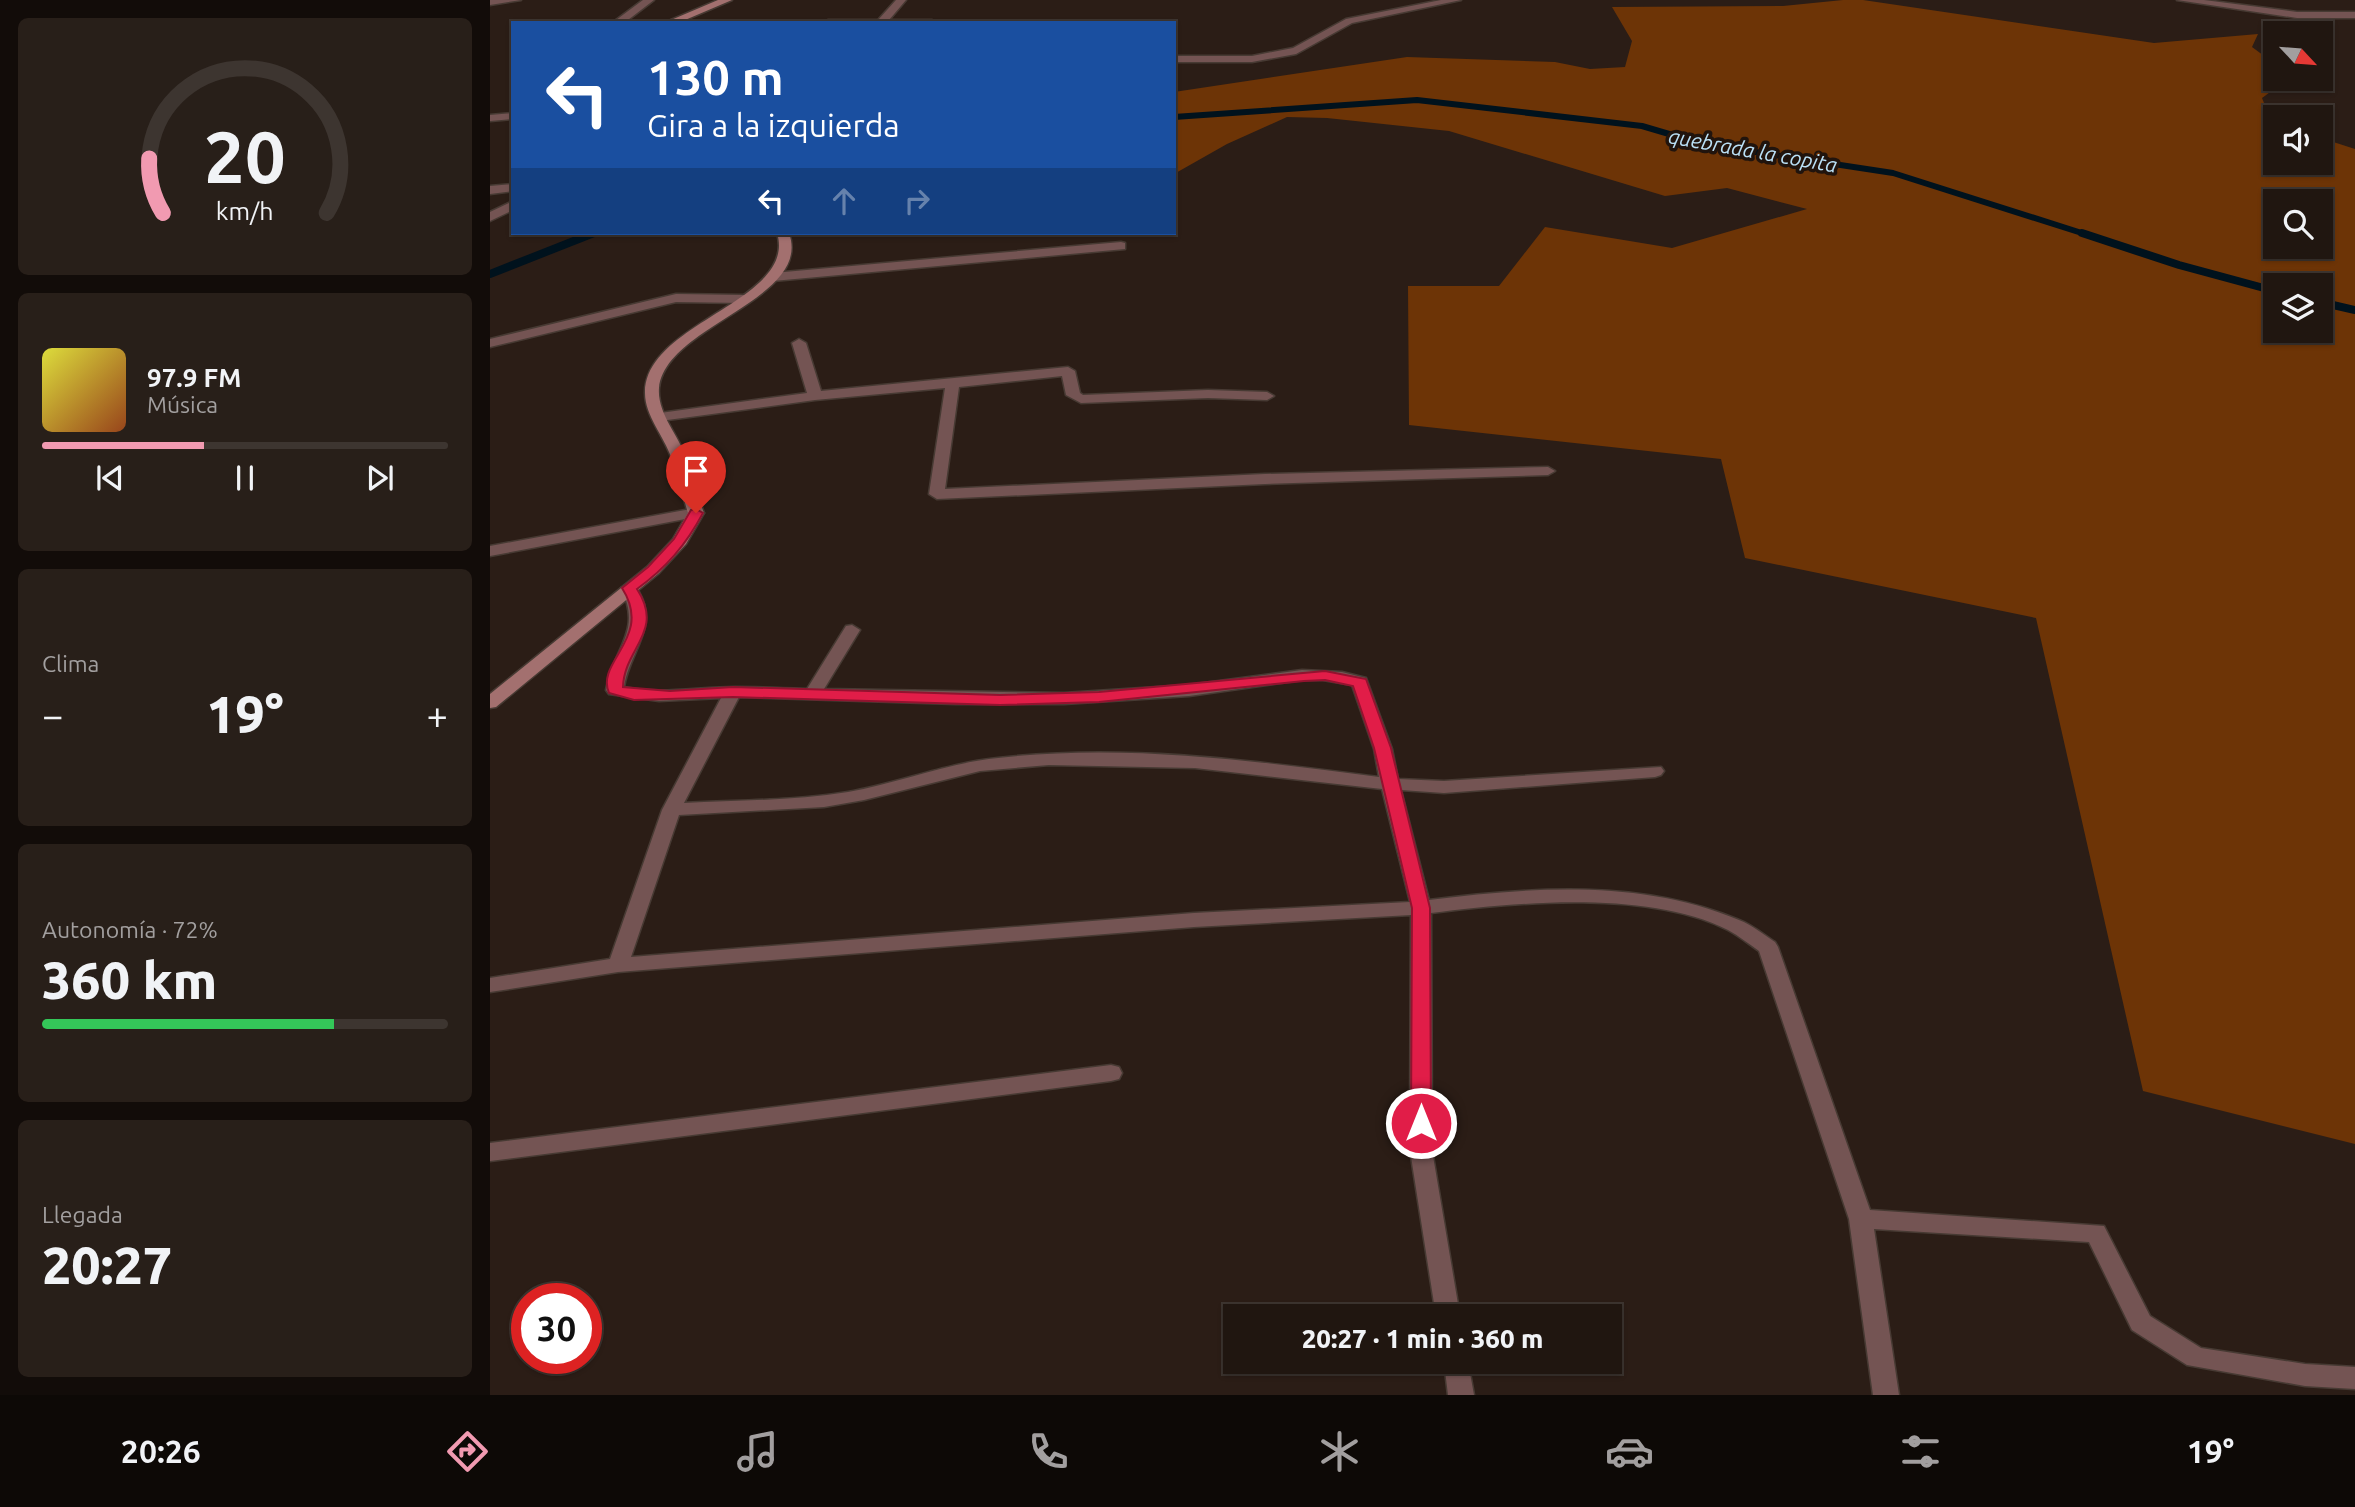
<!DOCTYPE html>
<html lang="es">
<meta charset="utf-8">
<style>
body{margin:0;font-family:Ubuntu,sans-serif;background:#281f19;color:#f1f3f6;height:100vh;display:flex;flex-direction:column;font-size:26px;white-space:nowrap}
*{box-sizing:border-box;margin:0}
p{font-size:23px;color:#a29f9f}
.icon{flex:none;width:38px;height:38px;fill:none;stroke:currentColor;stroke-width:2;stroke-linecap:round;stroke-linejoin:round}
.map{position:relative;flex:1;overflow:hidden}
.drawer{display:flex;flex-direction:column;gap:18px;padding:18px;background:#120c09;width:490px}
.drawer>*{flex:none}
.banner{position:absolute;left:21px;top:21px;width:665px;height:214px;border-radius:0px;box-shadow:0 2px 5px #0004,0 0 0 2px #3d3530;background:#1a4fa0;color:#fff;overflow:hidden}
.needle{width:46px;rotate:116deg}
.fabs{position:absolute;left:1773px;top:21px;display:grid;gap:14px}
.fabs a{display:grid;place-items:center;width:70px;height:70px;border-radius:0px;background:#201610;box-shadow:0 2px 5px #0004,0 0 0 2px #3d3530;font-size:35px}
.speed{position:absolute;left:21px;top:1283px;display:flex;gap:14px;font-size:35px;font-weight:700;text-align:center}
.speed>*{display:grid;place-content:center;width:91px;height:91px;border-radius:50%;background:#201610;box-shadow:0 2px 5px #0004,0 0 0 2px #3d3530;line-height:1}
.speed .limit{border:10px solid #d22;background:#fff;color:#111}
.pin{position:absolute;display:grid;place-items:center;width:60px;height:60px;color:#fff;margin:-72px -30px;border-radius:50% 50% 50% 0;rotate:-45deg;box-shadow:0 0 7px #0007}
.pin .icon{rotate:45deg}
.me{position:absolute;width:77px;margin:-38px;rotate:0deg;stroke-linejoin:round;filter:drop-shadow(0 0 5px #0008)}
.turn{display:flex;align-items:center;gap:24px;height:147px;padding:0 21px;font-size:32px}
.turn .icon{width:91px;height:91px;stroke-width:2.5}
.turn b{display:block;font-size:49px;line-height:60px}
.lanes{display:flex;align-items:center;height:66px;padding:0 21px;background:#0003;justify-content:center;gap:35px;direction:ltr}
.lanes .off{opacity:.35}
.big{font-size:52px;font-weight:800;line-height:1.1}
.drawer .card{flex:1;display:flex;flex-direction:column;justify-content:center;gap:10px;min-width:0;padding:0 24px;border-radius:10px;background:#281f19}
.drawer .dial{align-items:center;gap:0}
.dial svg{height:182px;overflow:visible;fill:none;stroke:#3d3530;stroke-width:7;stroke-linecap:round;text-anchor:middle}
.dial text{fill:#f1f3f6;stroke:none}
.song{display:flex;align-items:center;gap:21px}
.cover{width:84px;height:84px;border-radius:10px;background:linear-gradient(135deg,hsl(60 70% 55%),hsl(20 70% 35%))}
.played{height:7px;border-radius:4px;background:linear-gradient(90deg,#f19ab1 40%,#3d3530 40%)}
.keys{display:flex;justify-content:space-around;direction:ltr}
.heat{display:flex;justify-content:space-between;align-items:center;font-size:38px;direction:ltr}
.charge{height:10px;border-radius:5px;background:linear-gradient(90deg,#34c759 72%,#3d3530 0)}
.trip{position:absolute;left:733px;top:1304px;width:399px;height:70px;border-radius:0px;background:#201610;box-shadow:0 2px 5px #0004,0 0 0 2px #3d3530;font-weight:800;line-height:70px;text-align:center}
.tab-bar{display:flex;height:112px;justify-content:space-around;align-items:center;background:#0d0906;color:#a29f9f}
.tab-bar .icon{width:49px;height:49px}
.tab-bar .selected{color:#f19ab1}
.tab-bar b{font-size:32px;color:#f1f3f6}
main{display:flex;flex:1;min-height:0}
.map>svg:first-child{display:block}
.forest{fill:#6d3406;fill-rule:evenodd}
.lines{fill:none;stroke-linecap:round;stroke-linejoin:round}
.stream-far1{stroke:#00121d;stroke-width:6}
.stream{stroke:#00121d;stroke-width:8}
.street-casing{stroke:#473a33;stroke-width:3}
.secondary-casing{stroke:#473a33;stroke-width:3}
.street{fill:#745453;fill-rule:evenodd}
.secondary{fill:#a3706f;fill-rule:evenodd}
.route{fill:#e11d48;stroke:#92132f;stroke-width:2}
.labels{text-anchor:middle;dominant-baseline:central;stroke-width:7;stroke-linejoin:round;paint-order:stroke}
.far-water-label{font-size:21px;font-style:italic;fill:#bae0f6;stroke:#21140d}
</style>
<main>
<section class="drawer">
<div class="card dial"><svg viewBox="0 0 100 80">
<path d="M14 69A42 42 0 1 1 86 69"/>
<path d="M14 69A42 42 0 0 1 8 45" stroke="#f19ab1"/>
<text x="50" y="56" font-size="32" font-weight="700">20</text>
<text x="50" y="72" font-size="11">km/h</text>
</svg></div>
<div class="card">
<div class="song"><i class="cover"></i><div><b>97.9 FM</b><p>Música</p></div></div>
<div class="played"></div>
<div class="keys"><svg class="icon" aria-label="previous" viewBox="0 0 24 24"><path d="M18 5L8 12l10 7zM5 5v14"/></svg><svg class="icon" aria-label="pause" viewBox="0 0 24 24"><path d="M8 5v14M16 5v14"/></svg><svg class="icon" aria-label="next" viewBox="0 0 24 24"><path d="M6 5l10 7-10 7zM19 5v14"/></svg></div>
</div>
<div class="card"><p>Clima</p>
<div class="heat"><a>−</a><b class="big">19°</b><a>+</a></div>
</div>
<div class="card"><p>Autonomía · 72%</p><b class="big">360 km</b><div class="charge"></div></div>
<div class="card"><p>Llegada</p><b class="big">20:27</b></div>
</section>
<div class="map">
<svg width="1865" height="1395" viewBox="0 0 1865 1395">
<rect width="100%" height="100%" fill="#2b1d16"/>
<!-- forest -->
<path class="forest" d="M1353 0H1373L1664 43 1768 34 1762 47 1785 64V79H1798L1772 98 1778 113 1785 121V163H1830L1831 138 1865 149V1144L1653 1091 1546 618 1255 558 1231 459 919 425 918 286H1009L1055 227 1182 248 1317 209 1237 188 1175 196 959 131 837 118 797 117 737 144 684 174V92L917 57 1065 62 1100 69 1135 67 1142 41 1122 7 1293 6ZM1785 201H1830V247H1785ZM1785 285H1830V331H1785Z"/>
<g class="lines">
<!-- stream-far1 -->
<path class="stream-far1" d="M684 117 927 100 1152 126 1213 144 1403 173 1598 235
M99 235 104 233"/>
<!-- stream -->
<path class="stream" d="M1592 233 1689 265 1785 291
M0 274 104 233
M1830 302 1865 310"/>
<defs>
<path id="street" d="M0 0H31L0 5Z
M153 0H164L134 23H122Z
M406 0H416L399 20H442L447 23H333L338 20H388Z
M951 0H971L862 23 806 54 762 62H684V56H762L803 48 856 19Z
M1687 0H1714L1807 12H1865V18H1807Z
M23 113V119L0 121V115Z
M23 184V191L0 194V186Z
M23 201V210L0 221V212Z
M631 242 635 243V249L283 281 277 277 283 273Z
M186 294 254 295 261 299 254 303 186 302 0 347V339Z
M309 339 316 343 331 391 578 367 585 371 590 393 593 395 718 390 777 392 784 396 777 400 718 398 591 403 576 395 572 376 469 387 455 489 775 474 1058 467 1065 471 1058 475 775 484 447 499 439 494 455 388 325 400 170 421 163 417 170 413 317 393 302 343Z
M206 508 211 510 214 513 211 516 0 556V546Z
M139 583C146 585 147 588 150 594 168 628 139 653 134 687 171 695 207 687 245 687 269 687 293 688 317 689L356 626 362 625 370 630 334 689 574 693 699 685 812 670 852 672 876 678 902 749 908 779 954 781 1171 767 1174 771 1171 775 1165 777 954 793 911 790 939 900C1041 887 1152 879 1249 920 1262 925 1274 935 1285 942L1288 947 1380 1210 1614 1226 1660 1316 1711 1348 1815 1364 1865 1367V1389L1815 1386 1697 1365 1642 1330 1599 1242 1384 1229 1409 1395H1383L1359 1219 1269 951C1259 944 1249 936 1238 930 1159 890 1027 902 941 913L942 1150 970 1316H946L920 1150 921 915 704 927 128 972 0 992V978L120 959 172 810 231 698 169 701 119 694 116 690C123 648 153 632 131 588ZM812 680H833L862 685 884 749 889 777C764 761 635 743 508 758 457 763 409 783 358 792 304 801 249 800 194 803L249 697 466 704H574L699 696ZM559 765 705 768 892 789 920 902 704 913 141 957 189 815 334 807 374 800 490 771Z
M621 1065 629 1067 632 1073 629 1079 621 1081 0 1161V1143Z
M954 1362H978L984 1395H958Z"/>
<path id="secondary" d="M228 0H242L188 23H174Z
M287 233H299C323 300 175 325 169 388 167 413 188 435 196 457 203 475 207 495 214 513L196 544 169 573 6 707 0 708V694L157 567 183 539 198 513C192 494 188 475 181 457 174 436 155 416 155 393 154 322 308 301 287 233Z"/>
</defs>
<!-- street casing -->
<use href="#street" class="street-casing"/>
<!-- secondary casing -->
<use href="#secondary" class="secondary-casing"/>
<!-- street -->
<use href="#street" class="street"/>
<!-- secondary -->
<use href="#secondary" class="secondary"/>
</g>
<!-- route -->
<path class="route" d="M206 509 213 513C196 545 176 568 147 589 175 632 134 648 133 687L180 691 243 687 510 695 609 692 835 671 876 679 901 748 940 908 941 1123 938 1129H924L921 1123 922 908 884 748 863 686 835 680 814 681 609 702 510 705 243 697 144 700 119 693C105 661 164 638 132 588L158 567 184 539 201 510Z"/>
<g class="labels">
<!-- far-water labels -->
<g class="far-water-label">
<text transform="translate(1263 150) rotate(10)">quebrada la copita</text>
</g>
</g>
</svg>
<div class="fabs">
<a><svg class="needle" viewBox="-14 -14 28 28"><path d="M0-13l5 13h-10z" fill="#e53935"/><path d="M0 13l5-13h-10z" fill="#a29f9f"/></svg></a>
<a><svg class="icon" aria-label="sound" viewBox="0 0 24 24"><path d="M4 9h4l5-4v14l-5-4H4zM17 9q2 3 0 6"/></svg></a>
<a><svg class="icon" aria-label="search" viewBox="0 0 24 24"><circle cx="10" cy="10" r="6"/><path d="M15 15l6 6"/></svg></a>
<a><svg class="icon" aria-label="layers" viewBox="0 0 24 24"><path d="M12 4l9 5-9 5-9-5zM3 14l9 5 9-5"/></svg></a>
</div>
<div class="speed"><div class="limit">30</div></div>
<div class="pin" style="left:206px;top:513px;background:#d93025"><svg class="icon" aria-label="arrive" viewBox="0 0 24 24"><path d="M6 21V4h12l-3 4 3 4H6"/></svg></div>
<svg class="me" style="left:931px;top:1123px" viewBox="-20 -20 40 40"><circle r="17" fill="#e11d48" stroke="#fff" stroke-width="3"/><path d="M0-11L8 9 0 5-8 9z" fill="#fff"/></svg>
<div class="trip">20:27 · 1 min · 360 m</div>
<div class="banner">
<div class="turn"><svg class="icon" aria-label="left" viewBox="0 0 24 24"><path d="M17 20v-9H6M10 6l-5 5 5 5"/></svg><div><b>130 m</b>Gira a la izquierda</div></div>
<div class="lanes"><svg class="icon" aria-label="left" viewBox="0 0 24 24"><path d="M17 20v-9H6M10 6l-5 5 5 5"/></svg><svg class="icon off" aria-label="ahead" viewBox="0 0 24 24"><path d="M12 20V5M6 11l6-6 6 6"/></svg><svg class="icon off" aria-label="right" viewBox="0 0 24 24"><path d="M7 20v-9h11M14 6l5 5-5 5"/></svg></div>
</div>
</div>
</main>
<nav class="tab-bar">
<b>20:26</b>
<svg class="icon selected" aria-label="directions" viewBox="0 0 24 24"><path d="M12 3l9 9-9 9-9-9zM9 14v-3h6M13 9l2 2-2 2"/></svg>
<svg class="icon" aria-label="music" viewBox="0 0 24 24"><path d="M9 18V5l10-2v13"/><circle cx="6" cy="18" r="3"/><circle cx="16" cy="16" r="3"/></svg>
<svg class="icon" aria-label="phone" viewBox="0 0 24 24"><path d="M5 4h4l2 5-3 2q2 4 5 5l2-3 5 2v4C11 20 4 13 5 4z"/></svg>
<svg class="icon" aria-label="climate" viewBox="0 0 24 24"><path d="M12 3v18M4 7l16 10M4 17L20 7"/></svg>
<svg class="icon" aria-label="car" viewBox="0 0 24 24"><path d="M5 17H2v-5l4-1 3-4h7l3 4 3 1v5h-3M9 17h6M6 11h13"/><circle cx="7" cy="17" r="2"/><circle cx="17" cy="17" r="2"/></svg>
<svg class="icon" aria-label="filters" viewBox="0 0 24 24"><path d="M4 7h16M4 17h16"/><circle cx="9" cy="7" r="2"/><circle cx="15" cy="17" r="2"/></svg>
<b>19°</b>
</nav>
